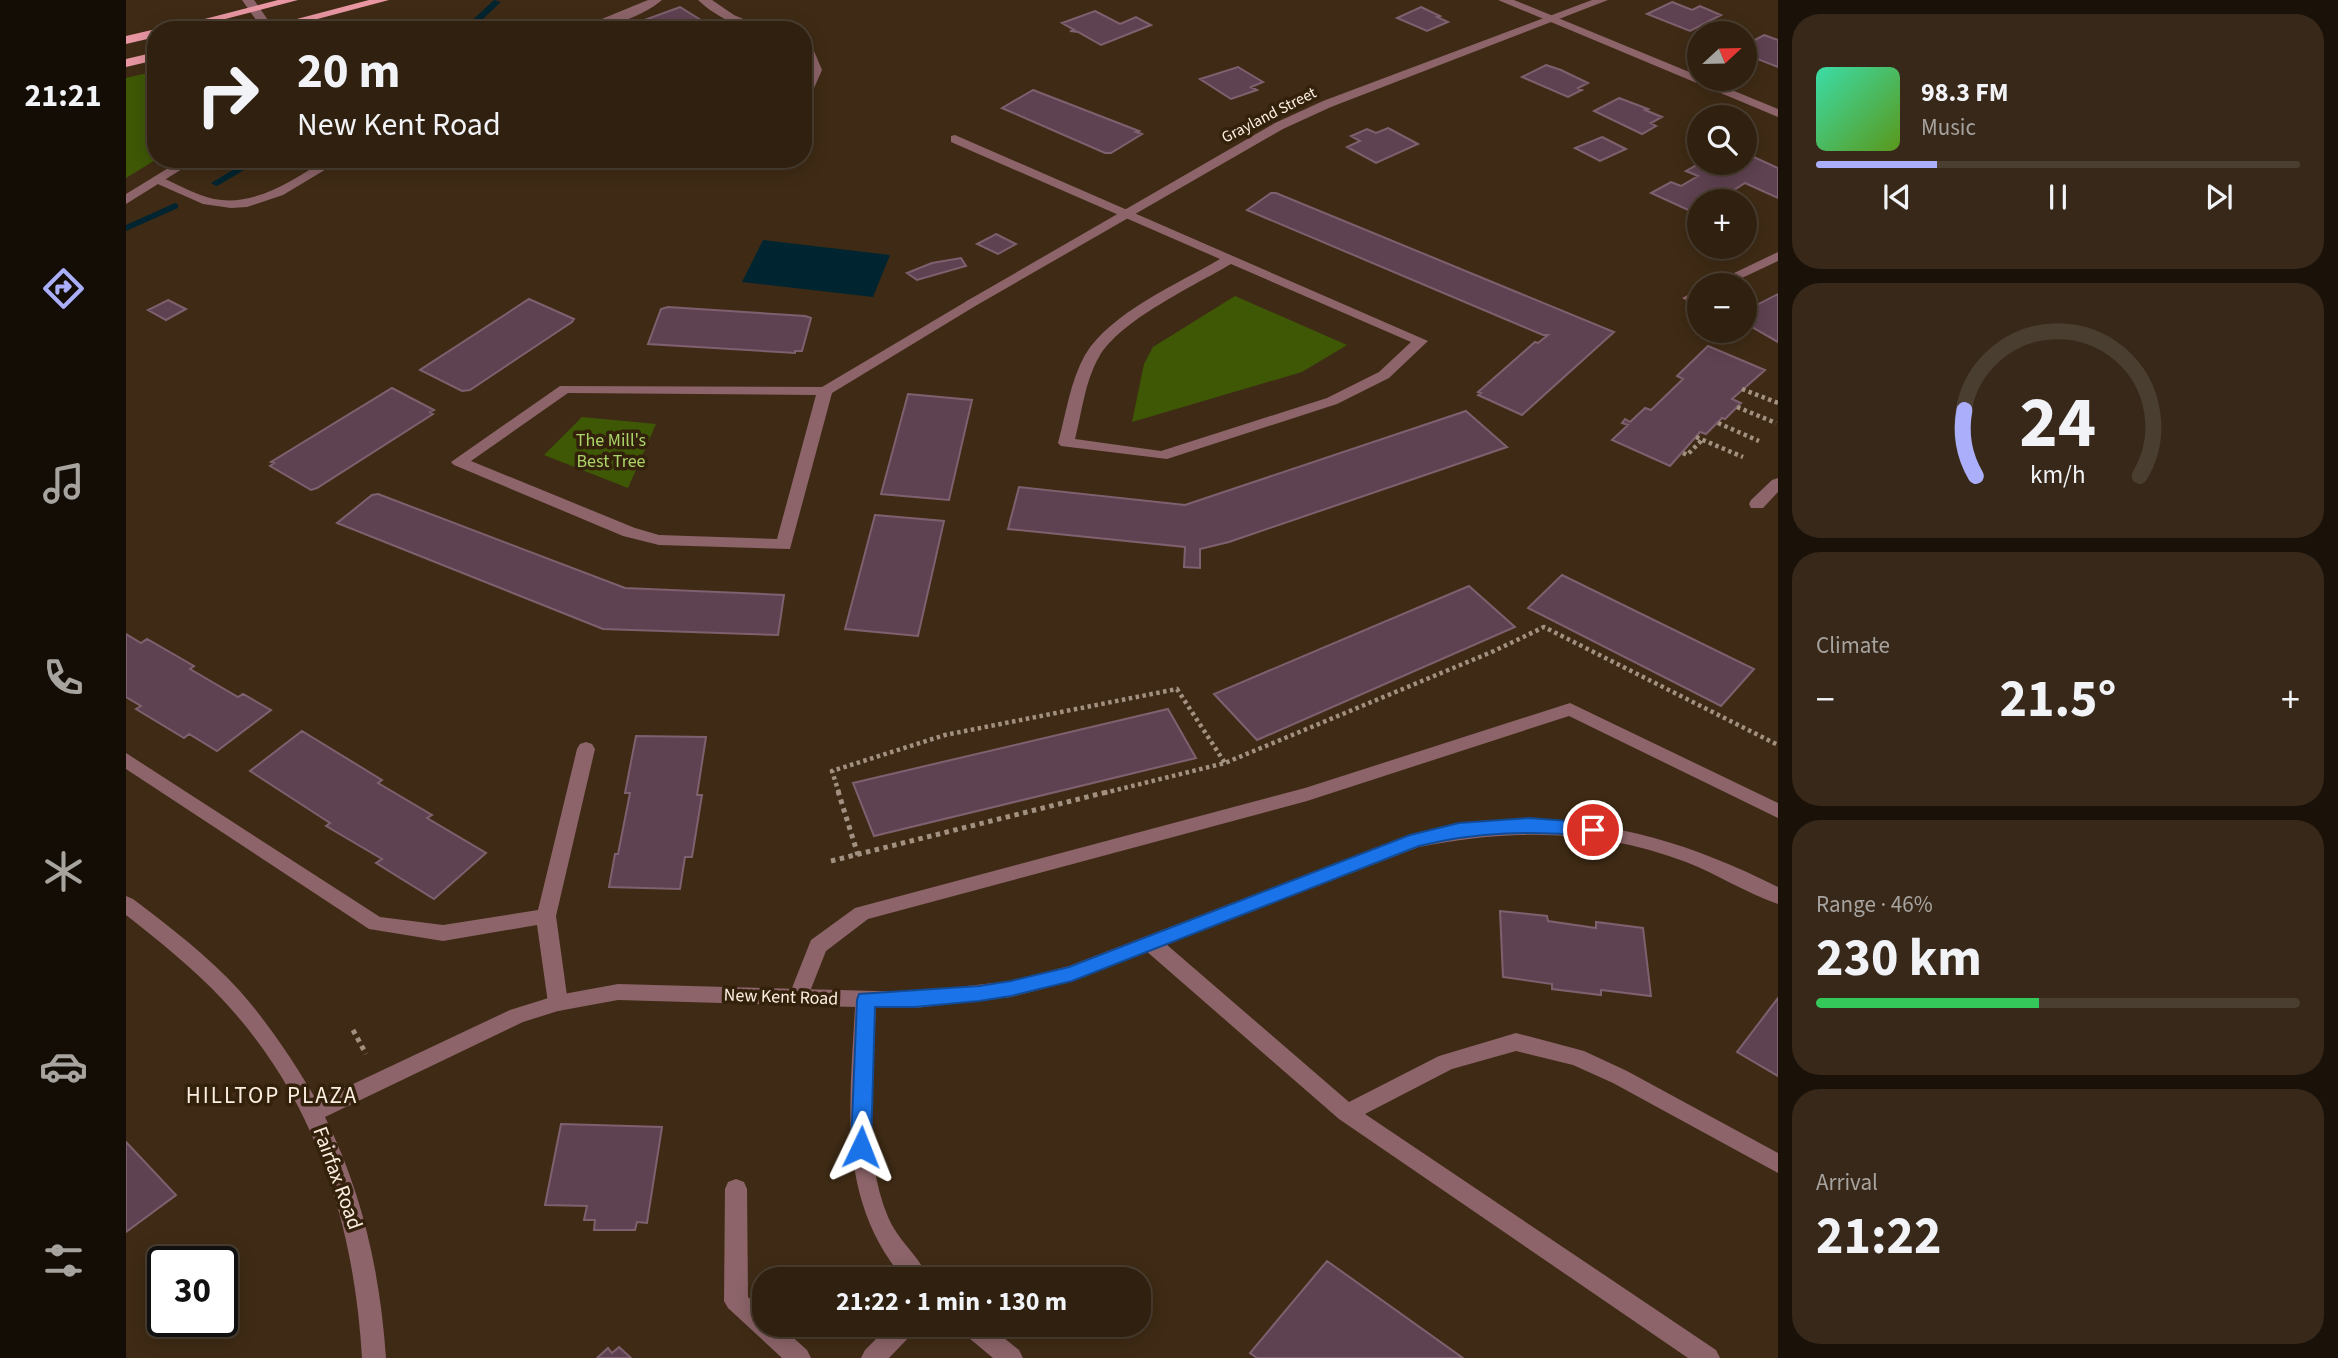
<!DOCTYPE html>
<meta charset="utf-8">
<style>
body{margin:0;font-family:"Source Sans 3",sans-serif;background:#372819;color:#f1f3f6;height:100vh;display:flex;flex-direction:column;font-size:26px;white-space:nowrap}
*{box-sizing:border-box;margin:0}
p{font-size:23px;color:#a7a39f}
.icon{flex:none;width:38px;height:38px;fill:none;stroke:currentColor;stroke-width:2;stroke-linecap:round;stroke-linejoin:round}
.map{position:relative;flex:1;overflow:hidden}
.details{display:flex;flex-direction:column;gap:14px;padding:14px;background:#1a1209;width:560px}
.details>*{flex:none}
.guide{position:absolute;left:21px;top:21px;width:665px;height:147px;border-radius:28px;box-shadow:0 4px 18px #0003,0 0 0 2px #4a3e30;background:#2f2010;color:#f1f3f6;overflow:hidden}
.needle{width:46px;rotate:68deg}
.buttons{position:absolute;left:1561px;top:21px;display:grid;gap:14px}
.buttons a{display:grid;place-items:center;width:70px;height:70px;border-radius:50%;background:#2f2010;box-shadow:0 4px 18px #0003,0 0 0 2px #4a3e30;font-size:35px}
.speed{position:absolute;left:21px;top:1246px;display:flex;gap:14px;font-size:35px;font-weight:700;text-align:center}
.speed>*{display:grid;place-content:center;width:91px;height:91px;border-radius:50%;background:#2f2010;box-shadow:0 4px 18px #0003,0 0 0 2px #4a3e30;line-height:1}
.speed .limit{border:4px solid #111;border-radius:10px;background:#fff;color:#111}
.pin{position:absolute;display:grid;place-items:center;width:60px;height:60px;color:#fff;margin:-30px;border:4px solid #fff;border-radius:50%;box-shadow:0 2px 7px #0007}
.me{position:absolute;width:77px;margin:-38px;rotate:2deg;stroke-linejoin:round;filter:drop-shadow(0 0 5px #0008)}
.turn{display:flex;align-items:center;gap:24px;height:147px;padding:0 35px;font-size:32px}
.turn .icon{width:91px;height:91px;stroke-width:2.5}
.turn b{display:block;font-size:49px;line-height:60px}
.big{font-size:52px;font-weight:700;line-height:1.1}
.details .widget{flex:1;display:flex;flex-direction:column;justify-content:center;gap:10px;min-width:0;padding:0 24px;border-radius:28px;background:#372819}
.details .dial{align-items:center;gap:0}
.dial svg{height:182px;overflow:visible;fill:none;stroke:#4a3e30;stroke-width:7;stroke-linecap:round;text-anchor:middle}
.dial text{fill:#f1f3f6;stroke:none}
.song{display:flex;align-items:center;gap:21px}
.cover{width:84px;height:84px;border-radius:10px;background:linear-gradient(135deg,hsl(160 70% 55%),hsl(90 70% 35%))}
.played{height:7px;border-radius:4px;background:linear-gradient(90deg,#abaffb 25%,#4a3e30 25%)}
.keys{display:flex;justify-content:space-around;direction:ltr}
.heat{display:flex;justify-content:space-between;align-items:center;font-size:38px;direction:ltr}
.charge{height:10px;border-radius:5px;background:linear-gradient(90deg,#34c759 46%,#4a3e30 0)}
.trip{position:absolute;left:626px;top:1267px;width:399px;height:70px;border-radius:28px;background:#2f2010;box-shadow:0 4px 18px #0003,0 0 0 2px #4a3e30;font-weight:700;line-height:70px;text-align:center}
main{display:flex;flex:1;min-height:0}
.dock{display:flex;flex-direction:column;width:126px;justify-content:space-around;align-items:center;background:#130d06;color:#a7a39f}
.dock .icon{width:49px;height:49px}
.dock .selected{color:#abaffb}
.dock b{font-size:32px;color:#f1f3f6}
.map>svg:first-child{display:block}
.green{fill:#3e5806}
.water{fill:#002530}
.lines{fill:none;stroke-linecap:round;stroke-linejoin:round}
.stream{fill:#002530;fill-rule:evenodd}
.building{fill:#5f4251;stroke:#7e606f;stroke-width:2}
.path-far1{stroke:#a29180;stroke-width:4.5;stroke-dasharray:3.5 3.5;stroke-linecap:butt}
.path{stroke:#a29180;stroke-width:5;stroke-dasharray:4.5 4.5;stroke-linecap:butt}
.service{fill:#8c6469;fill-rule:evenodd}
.minor{fill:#8c6469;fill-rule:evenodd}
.tertiary{fill:#8c6469;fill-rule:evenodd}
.primary{fill:#e796a2;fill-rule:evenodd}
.route{fill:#1a73e8;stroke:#114b97;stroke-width:2}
.labels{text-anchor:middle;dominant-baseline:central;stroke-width:7;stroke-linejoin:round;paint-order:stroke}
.far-street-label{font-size:16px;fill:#fcefe2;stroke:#34210b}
.park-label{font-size:18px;fill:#abd569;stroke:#34210b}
.street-label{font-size:18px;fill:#fcefe2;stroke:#34210b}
.near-street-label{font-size:21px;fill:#fcefe2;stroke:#34210b}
.near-neighbourhood-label{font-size:23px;letter-spacing:2px;fill:#fcefe2;stroke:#34210b}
</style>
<main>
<nav class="dock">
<b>21:21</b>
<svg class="icon selected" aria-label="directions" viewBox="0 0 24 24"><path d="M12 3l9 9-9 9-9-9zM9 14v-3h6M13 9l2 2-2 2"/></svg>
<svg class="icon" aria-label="music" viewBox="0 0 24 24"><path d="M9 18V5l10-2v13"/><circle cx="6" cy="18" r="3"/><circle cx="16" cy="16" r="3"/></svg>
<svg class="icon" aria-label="phone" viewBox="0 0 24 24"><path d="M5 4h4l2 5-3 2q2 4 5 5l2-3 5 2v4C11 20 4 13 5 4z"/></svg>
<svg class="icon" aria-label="climate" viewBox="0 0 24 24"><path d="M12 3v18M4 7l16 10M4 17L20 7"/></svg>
<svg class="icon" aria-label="car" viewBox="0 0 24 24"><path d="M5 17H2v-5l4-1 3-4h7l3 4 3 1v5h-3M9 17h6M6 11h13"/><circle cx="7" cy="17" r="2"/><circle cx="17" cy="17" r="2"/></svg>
<svg class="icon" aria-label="filters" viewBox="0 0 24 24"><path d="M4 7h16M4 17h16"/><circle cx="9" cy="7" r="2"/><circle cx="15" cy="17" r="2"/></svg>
</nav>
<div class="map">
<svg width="1652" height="1358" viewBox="0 0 1652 1358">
<rect width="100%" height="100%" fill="#3f2b15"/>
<!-- green -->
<path class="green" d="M30 71 31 159 0 178V78Z
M1109 296 1221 345 1176 372 1006 422 1018 364 1027 347Z
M456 417 530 424 502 488 418 455Z"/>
<!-- water -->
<path class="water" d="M637 240 764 255 747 297 616 282Z"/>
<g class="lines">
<!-- stream -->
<path class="stream" d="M368 0 375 2 345 30H336Z
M125 159H136L93 185 90 186 85 183Z
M49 203 52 204V208L0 231V225Z"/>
</g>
<!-- building -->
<path class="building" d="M1546 2 1566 10 1574 6 1595 15 1564 31 1521 14Z
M554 7 591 30H491Z
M1295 7 1314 16 1311 17 1322 22 1301 31 1271 18Z
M969 11 994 24 1010 17 1025 25 975 45 952 32 944 31 948 30 936 23Z
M1638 35 1652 40V67L1619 54V45Z
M1420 65 1435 70 1462 83 1452 88 1456 90 1442 97 1396 77Z
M1112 67 1137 82 1125 87 1131 90 1105 99 1074 79Z
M907 90 1013 131 1010 132 1016 134 985 153H979L876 108Z
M1493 98 1522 109 1519 110 1536 117 1525 123 1530 126 1516 134 1468 111Z
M1262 128 1292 144 1250 163 1221 147 1234 141 1225 136 1241 129 1250 133Z
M1476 137 1500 149 1474 161 1449 148Z
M1619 153 1652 168V198L1619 183 1605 192 1617 197 1611 201H1573V212L1571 214 1525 193 1545 182 1555 186 1572 176 1560 171 1574 163 1589 166 1594 163H1619Z
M1145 193H1150L1488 332 1396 415 1352 395 1355 393 1352 392 1409 342 1412 343 1422 335H1417L1121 210Z
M870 234 890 244 872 254 851 244Z
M835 258 840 266 791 280 781 273 806 263Z
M1652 294V342L1619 323 1622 320 1619 318V311Z
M403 299 448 319 446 322 344 390 336 391 294 370Z
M42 300 60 309 40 320 22 310Z
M542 307 679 316 685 318 676 351H669V353L522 344 535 309Z
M1582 346 1639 370 1606 399 1615 403 1599 419 1596 418 1580 434 1574 432 1544 466 1486 440 1502 425 1496 423 1499 419 1504 422 1519 408 1525 410 1557 379 1551 376Z
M266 388 308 410 304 412 307 414 191 488 185 490 144 466 148 463 145 462Z
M782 394 846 400 823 500 755 494Z
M1340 411 1381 447 1103 542 1074 549V568L1058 567 1059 547 882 529 893 487 1059 505Z
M252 494 499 588 658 595 652 635 477 629 462 623 211 523 246 495Z
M749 515 818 521 792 636 719 629Z
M1436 575 1628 669 1595 706 1402 608Z
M1343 586 1389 627 1131 740 1088 694Z
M0 634 15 643 21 639 68 666 64 669 112 697 117 694 145 710 91 751 63 734 58 738 10 709 15 706 0 697Z
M1042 709 1070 758 748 836 727 783Z
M176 731 256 780 252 783 306 815 301 818 360 853 308 899 250 863 256 859 200 826 204 823 124 771Z
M510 736 580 737 571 795H576L566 857H559L554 889 483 887 489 854H492L504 793H499Z
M1374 911 1421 916 1422 921 1470 928V922L1517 928 1525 996 1475 990V995L1426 989V984L1377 977Z
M1652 998V1076L1611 1052Z
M435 1124 536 1127 521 1223 511 1222 509 1230H468L469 1220H458L461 1206 419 1205Z
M0 1142 50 1195 0 1232Z
M1201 1261 1337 1358H1131L1124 1353Z
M493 1347 505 1358H471L482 1348 486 1353Z"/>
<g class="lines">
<!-- path-far1 -->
<path class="path-far1" d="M1616 389 1652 403
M1611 407 1650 423
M1592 423 1633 441
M1570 437 1617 457
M1557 453 1561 455 1576 440
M713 793 706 771 819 735 1051 689 1099 763
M978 793 1099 763 1368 651 1418 627 1652 745"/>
<!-- path -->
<path class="path" d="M712 791 732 855
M705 861 985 791
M227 1030 240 1054"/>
<!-- service -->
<path class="service" d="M522 0H536C515 18 476 30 449 30Z
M572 0H586L608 15 643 30C617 30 591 18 572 0Z
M677 46 688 51 696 70 688 88 677 93V84L684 70 677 55Z
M829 135 1302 341 1263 378 1211 404 1041 459 935 446 932 443C940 414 944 382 959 355 985 312 1052 284 1094 259L825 142V136ZM1105 264 1285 342 1253 372 1201 398 1035 451 949 439C956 412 959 381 973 357 994 320 1068 286 1105 264Z
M201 159H217L157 195 121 207 105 208 77 204 25 181 32 177 37 178C53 185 70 195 88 199 130 207 168 179 201 159Z
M1652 252V261L1601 285H1583Z
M1573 289V298L1563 302 1556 298Z
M846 298 853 302 851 305 706 393 664 549 533 545 497 536 328 465 325 462 434 386 696 387ZM442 393 690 395 651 539 533 535 509 528 345 461Z
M1444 703 1652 803V818L1443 716 1181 801 742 919 700 951 679 1004 672 1006 665 1004 662 998 685 940 729 908 1179 788Z
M460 742 466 744 469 749 430 916 442 1003 439 1009 432 1011 425 1009 422 1003 411 925 317 941 243 929 0 769V753L254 917 317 925 412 910 451 749 454 744Z
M1026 936 1033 938 1223 1102 1313 1056 1390 1033 1458 1051 1501 1071 1652 1153V1173L1487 1083 1447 1065 1390 1051 1326 1069 1239 1114 1590 1350 1594 1358H1562L1213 1119 1019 950 1016 944 1019 938Z
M610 1179 618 1182 621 1189 622 1297 639 1312V1325H653L681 1350 685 1358H656L602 1308 598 1301 599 1189 602 1182Z
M764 1325H791L787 1333 763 1358H735L739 1350Z"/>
<!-- minor -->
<path class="minor" d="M1466 0H1482L1205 107 1157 129 851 305H841L839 302 1149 123 1197 101Z
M1652 478V492L1637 508H1625L1623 504 1625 500 1646 480Z
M1385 819C1486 820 1562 842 1652 887V904C1620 893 1591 874 1560 862 1473 828 1383 829 1293 847L946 981 885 997 789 1008 750 1007C747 1075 735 1152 762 1217 772 1241 794 1257 803 1279H778C710 1198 724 1105 729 1007L492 1000 432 1011 397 1022 199 1117C237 1194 254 1273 260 1358H236C228 1224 190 1099 96 999 67 968 33 941 0 915V896L7 899C44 927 82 956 113 990 143 1024 168 1062 191 1101L384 1010 432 995 492 984 789 992 885 981 943 966 1283 835 1338 824Z
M833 1325H862L893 1350 897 1358H867L837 1333Z"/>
<!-- tertiary -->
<path class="tertiary" d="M116 0H128L149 30H137Z
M1372 0H1388L1573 76V79H1579L1652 109V117Z
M57 159H72L0 204V194Z"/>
<!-- primary -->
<path class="primary" d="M152 0H172L57 30H36Z
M243 0H263L150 30H129Z
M30 29V37L0 44V36Z
M30 52V60L0 67V59Z"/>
</g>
<!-- route -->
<path class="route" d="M1403 818 1467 823 1473 825 1476 830 1473 834 1467 836C1406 831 1354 831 1293 846L946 981 885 996 853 1001 789 1007H749L745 1147 742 1153 735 1156 728 1153 725 1147 731 1000 733 994 853 986 885 981 943 967 1284 835 1333 823Z"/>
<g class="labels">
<!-- far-street labels -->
<g class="far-street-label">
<text transform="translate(1143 115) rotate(-27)">Grayland Street</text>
</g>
<!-- park labels -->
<g class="park-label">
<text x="485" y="440">The Mill's<tspan x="485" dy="21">Best Tree</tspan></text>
</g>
<!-- street labels -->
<g class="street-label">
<text transform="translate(655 997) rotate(2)">New Kent Road</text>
</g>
<!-- near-street labels -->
<g class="near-street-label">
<text transform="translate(212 1178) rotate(70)">Fairfax Road</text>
</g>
<!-- near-neighbourhood labels -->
<g class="near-neighbourhood-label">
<text x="146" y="1095">HILLTOP PLAZA</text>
</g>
</g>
</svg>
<div class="buttons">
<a><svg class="needle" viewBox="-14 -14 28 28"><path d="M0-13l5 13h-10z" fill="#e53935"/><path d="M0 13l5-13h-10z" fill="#a7a39f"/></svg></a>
<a><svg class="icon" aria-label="search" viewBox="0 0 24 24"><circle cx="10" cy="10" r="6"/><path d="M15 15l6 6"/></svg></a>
<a>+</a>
<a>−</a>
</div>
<div class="speed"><div class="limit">30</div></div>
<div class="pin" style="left:1467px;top:830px;background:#d93025"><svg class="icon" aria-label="arrive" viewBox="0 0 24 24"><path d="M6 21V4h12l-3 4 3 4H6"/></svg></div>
<svg class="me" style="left:735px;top:1147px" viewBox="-20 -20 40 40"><path d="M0-17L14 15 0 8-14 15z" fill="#1a73e8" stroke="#fff" stroke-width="4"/></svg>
<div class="trip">21:22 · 1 min · 130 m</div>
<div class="guide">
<div class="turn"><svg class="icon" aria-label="right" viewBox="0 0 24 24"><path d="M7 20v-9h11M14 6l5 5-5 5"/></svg><div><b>20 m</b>New Kent Road</div></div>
</div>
</div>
<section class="details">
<div class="widget">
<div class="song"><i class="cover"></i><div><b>98.3 FM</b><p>Music</p></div></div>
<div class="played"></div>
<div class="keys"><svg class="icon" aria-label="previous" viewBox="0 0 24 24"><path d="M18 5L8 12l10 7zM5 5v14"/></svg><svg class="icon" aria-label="pause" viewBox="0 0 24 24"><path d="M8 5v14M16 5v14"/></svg><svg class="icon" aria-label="next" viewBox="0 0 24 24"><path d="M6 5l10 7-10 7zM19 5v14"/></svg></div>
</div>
<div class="widget dial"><svg viewBox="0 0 100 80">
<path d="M14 69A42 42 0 1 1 86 69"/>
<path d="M14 69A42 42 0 0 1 9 40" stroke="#abaffb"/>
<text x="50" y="56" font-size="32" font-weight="700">24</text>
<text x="50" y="72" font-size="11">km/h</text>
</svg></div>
<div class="widget"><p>Climate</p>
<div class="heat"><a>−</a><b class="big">21.5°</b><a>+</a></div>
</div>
<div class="widget"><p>Range · 46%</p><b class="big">230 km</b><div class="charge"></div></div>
<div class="widget"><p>Arrival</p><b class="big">21:22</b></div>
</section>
</main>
